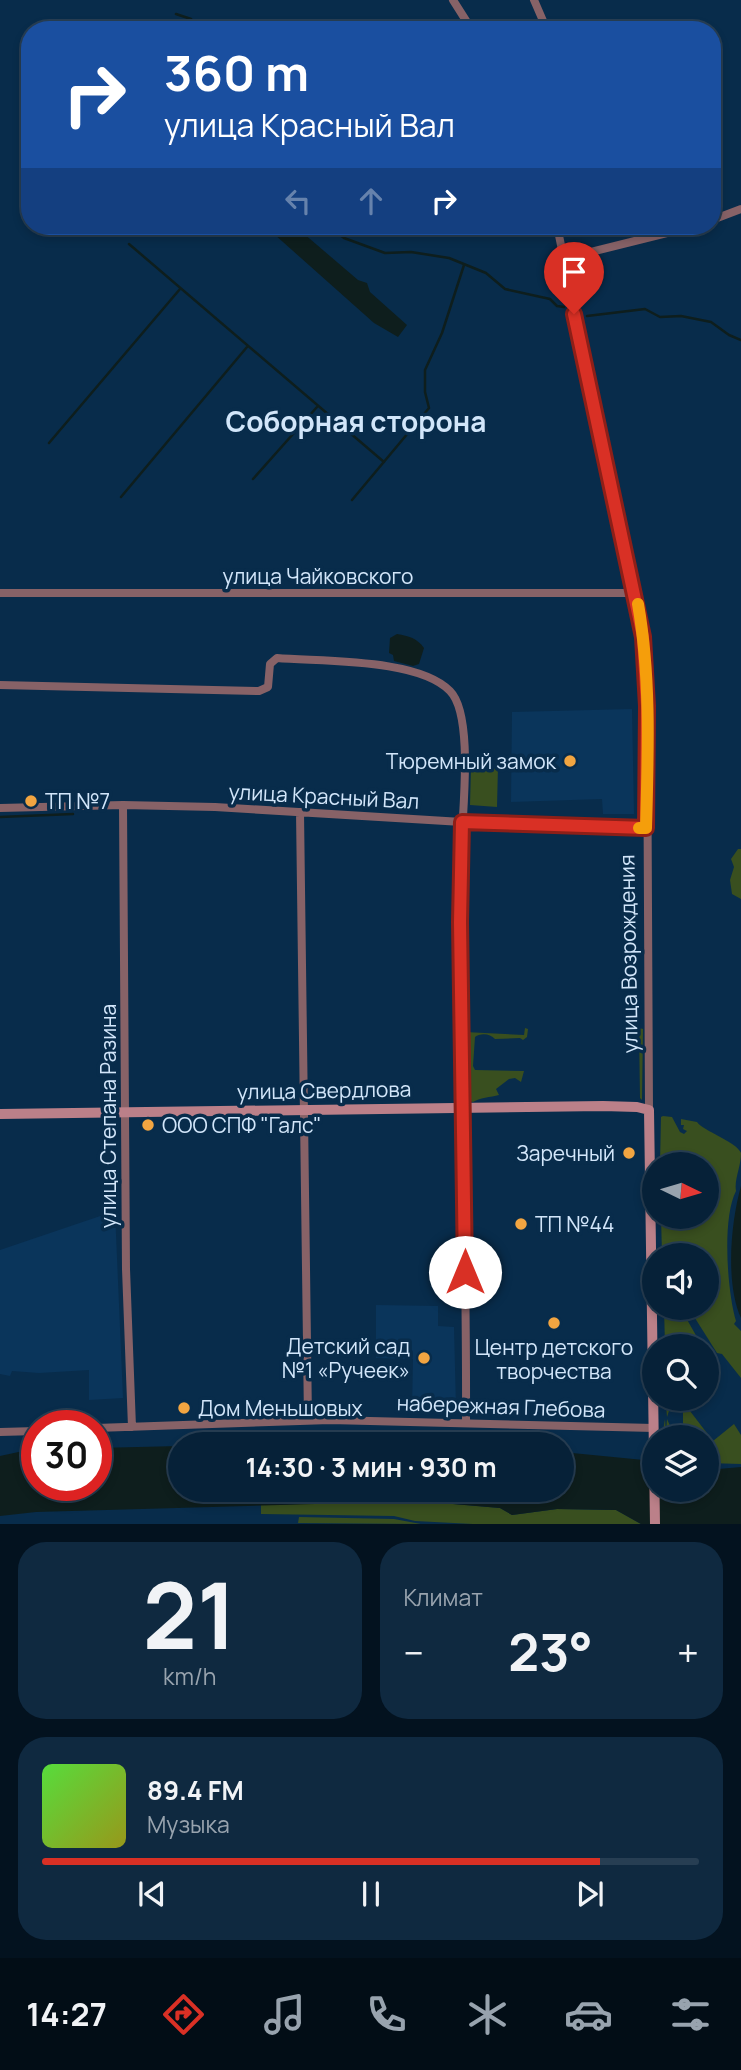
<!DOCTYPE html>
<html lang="ru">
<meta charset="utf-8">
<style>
body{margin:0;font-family:Manrope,sans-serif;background:#0f2940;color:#f1f3f6;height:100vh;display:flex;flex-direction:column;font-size:26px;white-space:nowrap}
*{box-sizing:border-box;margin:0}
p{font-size:23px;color:#98a3ae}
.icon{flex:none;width:38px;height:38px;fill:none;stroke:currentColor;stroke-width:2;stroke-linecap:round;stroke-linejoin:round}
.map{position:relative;height:1524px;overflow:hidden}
.details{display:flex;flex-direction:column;gap:18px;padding:18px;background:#03121f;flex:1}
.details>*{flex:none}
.hud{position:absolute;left:21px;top:21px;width:700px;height:214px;border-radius:28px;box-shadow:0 4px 10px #0003,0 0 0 2px #273e53;background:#1a4fa0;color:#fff;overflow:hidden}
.needle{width:46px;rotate:95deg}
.controls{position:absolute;left:642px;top:1152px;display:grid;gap:14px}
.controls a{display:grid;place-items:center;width:77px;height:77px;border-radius:50%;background:#062138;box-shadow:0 4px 10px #0003,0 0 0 2px #273e53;font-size:35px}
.speed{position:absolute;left:21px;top:1410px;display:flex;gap:14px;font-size:35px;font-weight:700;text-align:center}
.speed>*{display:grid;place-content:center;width:91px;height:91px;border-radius:50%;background:#062138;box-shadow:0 4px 10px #0003,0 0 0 2px #273e53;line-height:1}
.speed .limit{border:10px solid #d22;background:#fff;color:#111}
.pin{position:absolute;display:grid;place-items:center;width:60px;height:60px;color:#fff;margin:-72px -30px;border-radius:50% 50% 50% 0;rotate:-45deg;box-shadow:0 0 7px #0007}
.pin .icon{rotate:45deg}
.me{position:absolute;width:77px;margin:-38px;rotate:0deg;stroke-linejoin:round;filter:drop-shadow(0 0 5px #0008)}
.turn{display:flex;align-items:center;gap:24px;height:147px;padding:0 28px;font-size:32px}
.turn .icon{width:91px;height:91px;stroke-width:2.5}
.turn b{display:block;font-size:49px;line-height:60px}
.lanes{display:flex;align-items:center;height:66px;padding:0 28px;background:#0003;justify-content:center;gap:35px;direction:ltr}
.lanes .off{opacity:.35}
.big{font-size:52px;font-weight:700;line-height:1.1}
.details .widget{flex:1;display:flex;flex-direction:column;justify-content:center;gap:10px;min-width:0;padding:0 24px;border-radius:28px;background:#0f2940}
.details .dial{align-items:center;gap:0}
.dial b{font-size:91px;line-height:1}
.song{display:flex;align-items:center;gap:21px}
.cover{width:84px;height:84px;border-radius:10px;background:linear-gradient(135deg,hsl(110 70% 55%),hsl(60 70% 35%))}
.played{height:7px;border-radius:4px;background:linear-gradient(90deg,#d93025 85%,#273e53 85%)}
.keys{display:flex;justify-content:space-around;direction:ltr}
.heat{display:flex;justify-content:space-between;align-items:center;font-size:38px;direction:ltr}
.details .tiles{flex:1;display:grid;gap:18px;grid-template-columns:1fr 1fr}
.widget:last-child{grid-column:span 2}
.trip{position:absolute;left:168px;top:1432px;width:406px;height:70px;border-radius:35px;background:#062138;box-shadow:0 4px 10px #0003,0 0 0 2px #273e53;font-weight:700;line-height:70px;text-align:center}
.tab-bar{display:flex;height:112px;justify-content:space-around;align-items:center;background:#020d16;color:#98a3ae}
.tab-bar .icon{width:49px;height:49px}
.tab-bar .on{color:#d93025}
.tab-bar b{font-size:32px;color:#f1f3f6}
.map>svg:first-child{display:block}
.built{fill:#0a355b}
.green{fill:#394f1f}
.water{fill:#0e1e1d}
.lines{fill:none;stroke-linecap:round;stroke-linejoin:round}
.stream{stroke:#0e1e1d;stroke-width:2.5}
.street{stroke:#876267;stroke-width:8}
.secondary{stroke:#bb8089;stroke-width:10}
.route-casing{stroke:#8d1f18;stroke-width:18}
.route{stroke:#d93025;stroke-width:12}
.slow{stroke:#f59e0b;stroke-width:12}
.poi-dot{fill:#f2a541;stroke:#082c4b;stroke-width:2.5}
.labels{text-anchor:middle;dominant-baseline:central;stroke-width:7;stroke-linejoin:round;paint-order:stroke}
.street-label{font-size:21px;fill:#d2e6fa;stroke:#082c4b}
.poi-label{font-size:21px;fill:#d2e6fa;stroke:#082c4b;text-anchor:start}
.district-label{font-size:28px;font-weight:bold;fill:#d2e6fa;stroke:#082c4b}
</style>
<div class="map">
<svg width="741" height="1524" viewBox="0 0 741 1524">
<rect width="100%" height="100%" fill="#082c4b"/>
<!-- built -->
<path class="built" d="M632 709 634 814H603L602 799 511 802 512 712Z
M115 1211 123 1398 89 1400V1370L39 1373 12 1371 10 1376 0 1374V1250Z
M376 1305 438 1306V1326L454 1327 456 1408 452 1412 412 1410 413 1359 376 1358Z"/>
<!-- green -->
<path class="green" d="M473 765 498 766 497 807 470 805 471 767Z
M738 849H741V899L732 894 730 880 734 867 731 859Z
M525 1028 528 1029 527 1037 523 1040 520 1038 495 1039C490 1033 480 1033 475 1037L473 1066 475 1070 524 1071 521 1082 515 1078 509 1079 496 1089 499 1095C491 1097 479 1098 473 1102L466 1100 465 1032 524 1035Z
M639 1028 643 1029 642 1100 640 1098Z
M663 1116 672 1117 680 1132 684 1134 687 1131 683 1129 684 1125H681V1119L697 1122C703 1131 737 1142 741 1153 741 1167 734 1179 736 1191 722 1218 727 1291 736 1321L734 1324 741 1331V1378L722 1354 717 1353 688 1307H707V1255H662L661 1216H707V1164H660L661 1117Z
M664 1307H671L673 1310 681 1309 702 1346H665Z
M680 1398 713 1441 734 1424 741 1435V1464L707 1463V1437H662L665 1419 666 1433 667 1419 671 1428 683 1426V1412L680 1410 669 1411 667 1417 666 1405 671 1406Z
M418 1501 500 1508 512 1515 557 1509 616 1510 641 1524H473L415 1521 394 1516 261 1514V1505Z
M299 1517 394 1519 421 1524 298 1523Z"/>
<!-- water -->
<path class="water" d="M265 226 296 227 358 280 367 283 370 292 407 325 398 337 374 323Z
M397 634C409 636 417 638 424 648L419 664 413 666 394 661 393 655 389 653 390 638Z
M741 1186V1318C725 1283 731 1221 741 1186Z
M306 1434 408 1435 481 1444H212L261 1437Z
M180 1446V1489H562V1452L654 1461V1489H707V1470L741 1467V1524H641L616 1510 557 1509 512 1515 500 1508 418 1501 36 1512 0 1516V1456L37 1448V1486H96V1448Z"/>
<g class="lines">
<!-- stream -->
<path class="stream" d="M176 14 191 19 200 30
M205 30 210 27 223 30
M329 226 344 238 385 253 411 252 449 258 486 273 505 289 550 299 557 306 564 307
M129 244 384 462
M587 316 645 309 660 317 681 316 711 322 729 335 741 340
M49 443 180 289
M253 479 317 407
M121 497 247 347
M352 500 429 408 425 392V370L442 333 464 265
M0 817 73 814"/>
<!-- street -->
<path class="street" d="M453 0 472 30
M534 0 547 30
M712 220 741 209
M557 226 643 637 647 706 649 1110
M563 259 695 226
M0 593H635
M0 685 259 691 268 687 270 664 277 658C322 662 418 658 450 691 473 714 463 805 462 836 458 1032 467 1227 466 1422
M123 805 126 1269 132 1427
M0 808 123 805 215 807 462 822 646 828
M300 812 308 1420
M96 1428 330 1420 654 1428
M0 1432 37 1431"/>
<!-- secondary -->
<path class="secondary" d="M0 1114 603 1106 637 1107 649 1110 655 1524"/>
</g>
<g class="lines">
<defs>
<path id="route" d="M465 1272 460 922 462 822 646 828 647 706 643 637 574 314"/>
</defs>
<!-- route casing -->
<use href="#route" class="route-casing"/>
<!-- route -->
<use href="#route" class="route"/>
<!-- slow -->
<path class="slow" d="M638 604C651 678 648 754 646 828H639"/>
</g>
<!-- markers -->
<g class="poi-dot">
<circle cx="570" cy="761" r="7"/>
<circle cx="31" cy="801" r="7"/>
<circle cx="148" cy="1125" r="7"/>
<circle cx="629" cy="1153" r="7"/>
<circle cx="521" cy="1224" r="7"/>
<circle cx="554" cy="1323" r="7"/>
<circle cx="424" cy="1358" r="7"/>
<circle cx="184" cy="1408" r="7"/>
</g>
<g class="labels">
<!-- street labels -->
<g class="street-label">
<text x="318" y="576">улица Чайковского</text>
<text transform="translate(324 796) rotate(3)">улица Красный Вал</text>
<text transform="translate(628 954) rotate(-91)">улица Возрождения</text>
<text transform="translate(324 1090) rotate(-1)">улица Свердлова</text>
<text transform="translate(108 1116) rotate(-90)">улица Степана Разина</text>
<text transform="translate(501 1406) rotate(2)">набережная Глебова</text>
</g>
<!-- poi labels -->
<g class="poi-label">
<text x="556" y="761" text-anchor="end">Тюремный замок</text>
<text x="45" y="801">ТП №7</text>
<text x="162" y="1125">ООО СПФ "Галс"</text>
<text x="615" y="1153" text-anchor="end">Заречный</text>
<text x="535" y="1224">ТП №44</text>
<text x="410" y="1346" text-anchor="end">Детский сад<tspan x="410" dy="24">№1 «Ручеек»</tspan></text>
<text x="554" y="1347" text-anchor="middle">Центр детского<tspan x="554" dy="24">творчества</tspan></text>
<text x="198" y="1408">Дом Меньшовых</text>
</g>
<!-- district labels -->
<g class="district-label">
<text x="356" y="421">Соборная сторона</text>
</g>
</g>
</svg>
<div class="controls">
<a><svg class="needle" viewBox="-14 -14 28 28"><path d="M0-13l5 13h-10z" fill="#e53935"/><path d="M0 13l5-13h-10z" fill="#98a3ae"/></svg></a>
<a><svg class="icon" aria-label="sound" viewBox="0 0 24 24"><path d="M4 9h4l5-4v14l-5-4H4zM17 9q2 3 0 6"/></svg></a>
<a><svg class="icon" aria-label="search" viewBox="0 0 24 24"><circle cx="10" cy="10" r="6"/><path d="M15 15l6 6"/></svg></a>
<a><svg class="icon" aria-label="layers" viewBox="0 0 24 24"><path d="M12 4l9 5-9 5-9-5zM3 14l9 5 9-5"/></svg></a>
</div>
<div class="speed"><div class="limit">30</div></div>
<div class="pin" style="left:574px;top:314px;background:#d93025"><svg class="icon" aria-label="arrive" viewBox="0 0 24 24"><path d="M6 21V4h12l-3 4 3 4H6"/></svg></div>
<svg class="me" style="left:465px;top:1272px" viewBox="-20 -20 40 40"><circle r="19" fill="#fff"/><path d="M0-13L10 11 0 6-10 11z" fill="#d93025"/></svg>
<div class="trip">14:30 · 3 мин · 930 m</div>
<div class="hud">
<div class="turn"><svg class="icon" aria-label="right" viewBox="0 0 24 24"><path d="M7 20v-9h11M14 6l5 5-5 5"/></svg><div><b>360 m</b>улица Красный Вал</div></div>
<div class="lanes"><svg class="icon off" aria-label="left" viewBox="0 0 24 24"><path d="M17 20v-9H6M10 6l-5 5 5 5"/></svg><svg class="icon off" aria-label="ahead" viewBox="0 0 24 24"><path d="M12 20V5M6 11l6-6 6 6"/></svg><svg class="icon" aria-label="right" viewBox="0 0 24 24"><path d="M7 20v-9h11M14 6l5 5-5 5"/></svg></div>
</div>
</div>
<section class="details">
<div class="tiles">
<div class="widget dial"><b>21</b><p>km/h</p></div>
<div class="widget"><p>Климат</p>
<div class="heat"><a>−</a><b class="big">23°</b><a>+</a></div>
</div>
<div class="widget">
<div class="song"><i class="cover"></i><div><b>89.4 FM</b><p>Музыка</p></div></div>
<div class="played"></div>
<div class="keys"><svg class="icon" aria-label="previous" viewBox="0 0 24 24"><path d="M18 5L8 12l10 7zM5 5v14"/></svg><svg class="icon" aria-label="pause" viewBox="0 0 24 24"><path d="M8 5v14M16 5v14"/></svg><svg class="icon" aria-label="next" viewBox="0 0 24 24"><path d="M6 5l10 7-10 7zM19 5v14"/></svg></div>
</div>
</div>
</section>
<nav class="tab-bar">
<b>14:27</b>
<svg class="icon on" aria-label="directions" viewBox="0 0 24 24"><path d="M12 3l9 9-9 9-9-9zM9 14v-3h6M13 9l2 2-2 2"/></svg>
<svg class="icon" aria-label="music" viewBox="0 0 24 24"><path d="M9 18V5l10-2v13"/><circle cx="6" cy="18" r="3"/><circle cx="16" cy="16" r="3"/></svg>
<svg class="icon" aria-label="phone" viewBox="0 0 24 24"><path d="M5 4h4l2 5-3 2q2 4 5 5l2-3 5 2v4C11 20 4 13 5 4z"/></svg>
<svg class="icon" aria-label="climate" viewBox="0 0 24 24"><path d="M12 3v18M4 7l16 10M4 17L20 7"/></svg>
<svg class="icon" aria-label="car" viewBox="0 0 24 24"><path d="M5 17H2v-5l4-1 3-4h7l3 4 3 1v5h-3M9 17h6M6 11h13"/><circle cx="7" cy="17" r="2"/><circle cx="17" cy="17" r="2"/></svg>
<svg class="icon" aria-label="filters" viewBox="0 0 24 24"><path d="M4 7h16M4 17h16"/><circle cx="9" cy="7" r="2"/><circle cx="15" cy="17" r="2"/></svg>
</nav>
